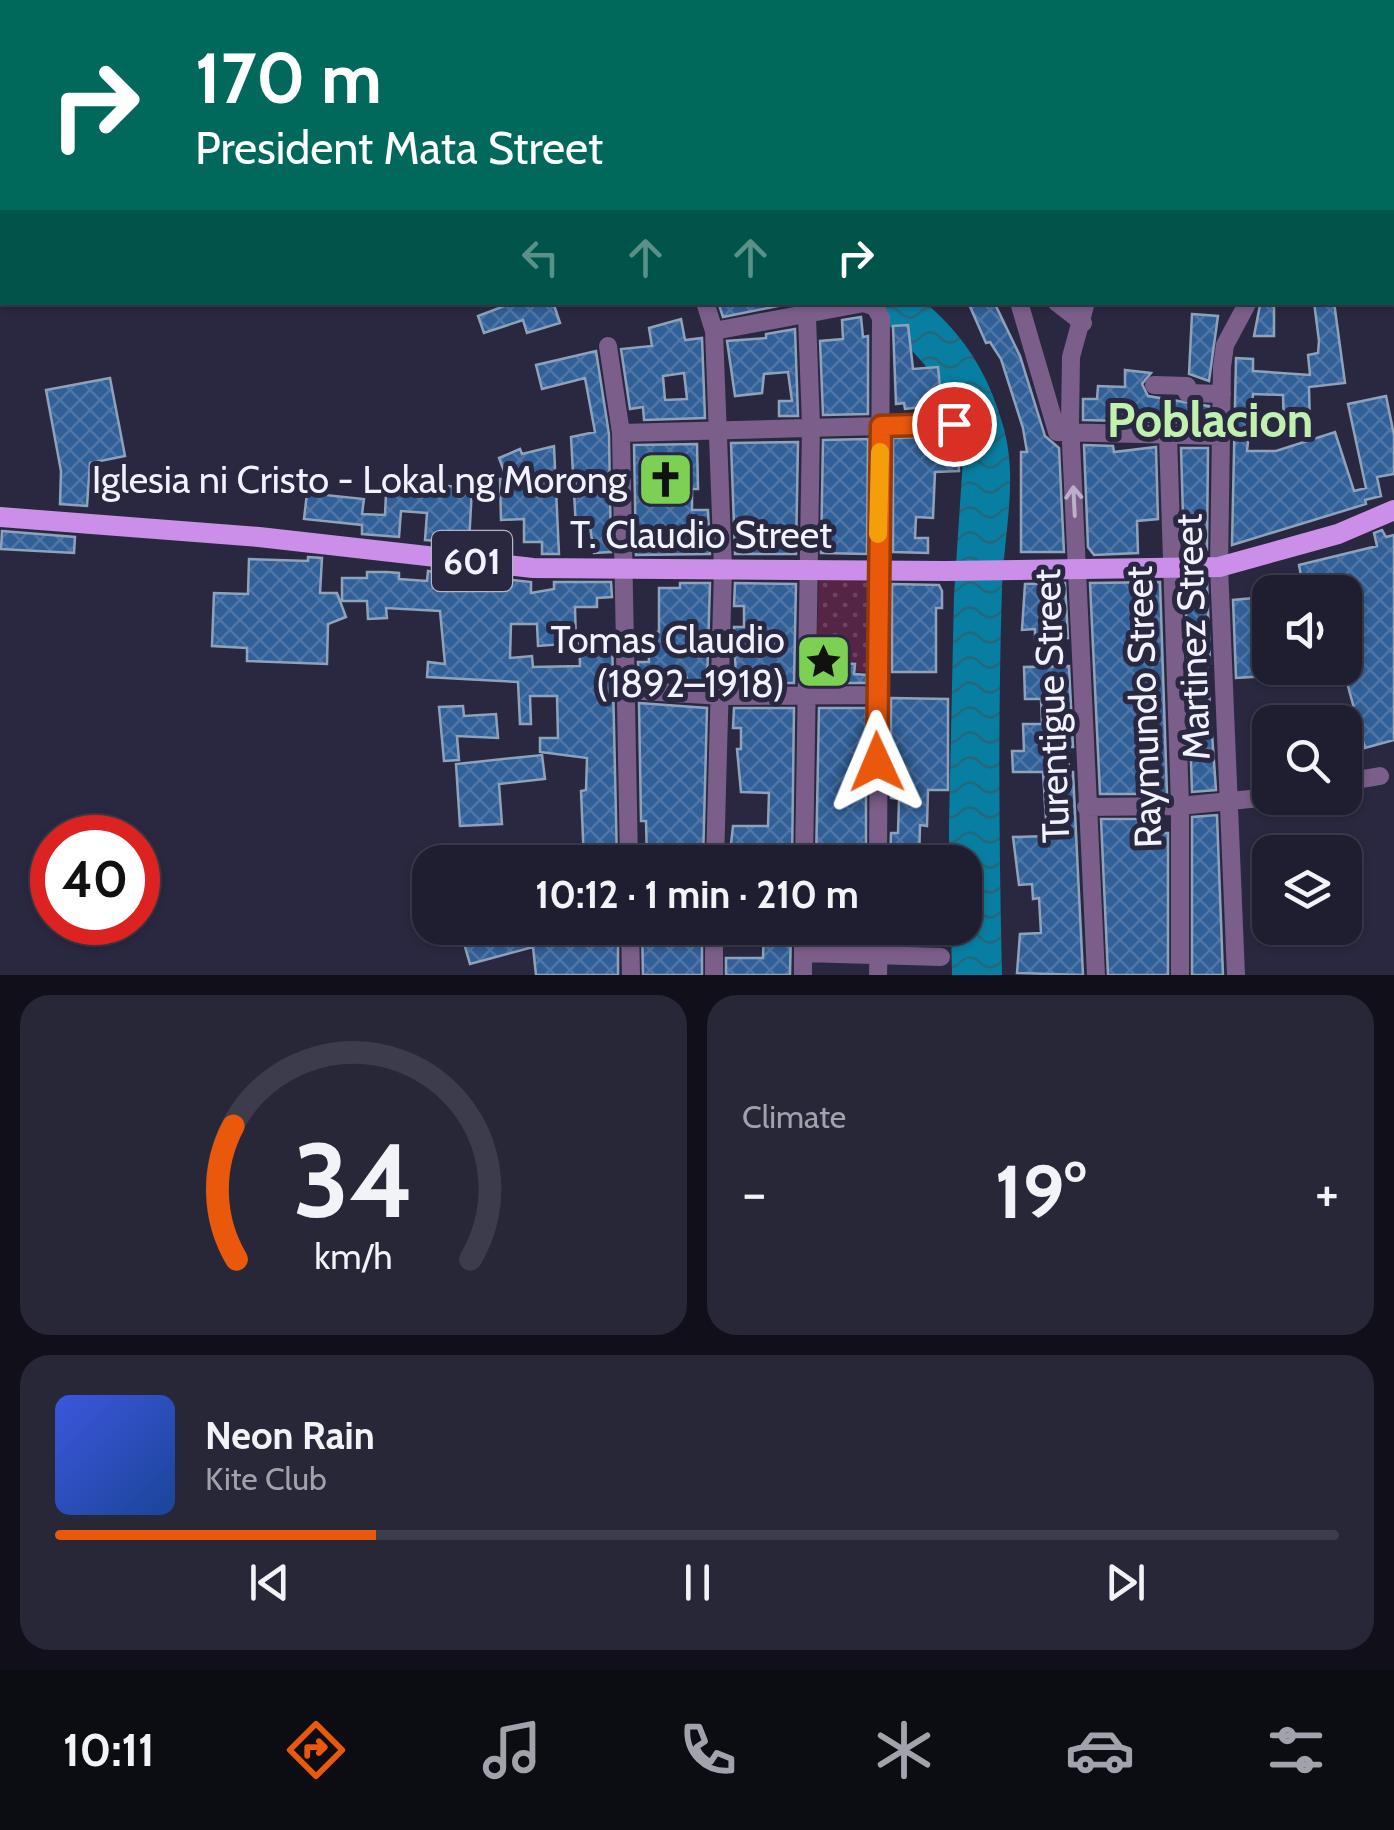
<!DOCTYPE html>
<meta charset="utf-8">
<style>
body{margin:0;font-family:Cabin,sans-serif;background:#272738;color:#f1f3f6;height:100vh;display:flex;flex-direction:column;font-size:38px;white-space:nowrap}
*{box-sizing:border-box;margin:0}
p{font-size:32px;color:#a1a2ab}
.icon{flex:none;width:55px;height:55px;fill:none;stroke:currentColor;stroke-width:2;stroke-linecap:round;stroke-linejoin:round}
.map{position:relative;height:975px;overflow:hidden}
.details{display:flex;flex-direction:column;gap:20px;padding:20px;background:#11101a;flex:1}
.details>*{flex:none}
.banner{position:absolute;left:0px;top:0px;width:1395px;height:305px;box-shadow:0 2px 8px #0004,0 0 0 2px #3c3c4c;background:#00695c;color:#fff;overflow:hidden}
.fabs{position:absolute;left:1252px;top:575px;display:grid;gap:20px}
.fabs a{display:grid;place-items:center;width:110px;height:110px;border-radius:20px;background:#1f1e30;box-shadow:0 2px 8px #0004,0 0 0 2px #3c3c4c;font-size:50px}
.speed{position:absolute;left:30px;top:815px;display:flex;gap:20px;font-size:50px;font-weight:700;text-align:center}
.speed>*{display:grid;place-content:center;width:130px;height:130px;border-radius:50%;background:#1f1e30;box-shadow:0 2px 8px #0004,0 0 0 2px #3c3c4c;line-height:1}
.speed .limit{border:15px solid #d22;background:#fff;color:#111}
.pin{position:absolute;display:grid;place-items:center;width:85px;height:85px;color:#fff;margin:-42px;border:5px solid #fff;border-radius:50%;box-shadow:0 2px 10px #0007}
.me{position:absolute;width:110px;margin:-55px;rotate:359deg;stroke-linejoin:round;filter:drop-shadow(0 0 8px #0008)}
.turn{display:flex;align-items:center;gap:35px;height:210px;padding:0 30px;font-size:45px}
.turn .icon{width:130px;height:130px;stroke-width:2.5}
.turn b{display:block;font-size:70px;line-height:85px}
.lanes{display:flex;align-items:center;height:95px;padding:0 30px;background:#0003;justify-content:center;gap:50px;direction:ltr}
.lanes .off{opacity:.35}
.big{font-size:75px;font-weight:700;line-height:1.1}
.details .card{flex:1;display:flex;flex-direction:column;justify-content:center;gap:15px;min-width:0;padding:0 35px;border-radius:30px;background:#272738}
.details .dial{align-items:center;gap:0}
.dial svg{height:260px;overflow:visible;fill:none;stroke:#3c3c4c;stroke-width:7;stroke-linecap:round;text-anchor:middle}
.dial text{fill:#f1f3f6;stroke:none}
.song{display:flex;align-items:center;gap:30px}
.cover{width:120px;height:120px;border-radius:15px;background:linear-gradient(135deg,hsl(230 70% 55%),hsl(220 70% 35%))}
.played{height:10px;border-radius:5px;background:linear-gradient(90deg,#ea580c 25%,#3c3c4c 25%)}
.keys{display:flex;justify-content:space-around;direction:ltr}
.heat{display:flex;justify-content:space-between;align-items:center;font-size:55px;direction:ltr}
.details .tiles{flex:1;display:grid;gap:20px;grid-template-columns:1fr 1fr}
.card:last-child{grid-column:span 2}
.trip{position:absolute;left:412px;top:845px;width:570px;height:100px;border-radius:30px;background:#1f1e30;box-shadow:0 2px 8px #0004,0 0 0 2px #3c3c4c;font-weight:700;line-height:100px;text-align:center}
.tabs{display:flex;height:160px;justify-content:space-around;align-items:center;background:#0c0c13;color:#a1a2ab}
.tabs .icon{width:70px;height:70px}
.tabs .selected{color:#ea580c}
.tabs b{font-size:45px;color:#f1f3f6}
.map>svg:first-child{display:block}
.grass{fill:url(#grass-dots)}
.water{fill:url(#water-waves)}
.building{fill:url(#building-cross-hatch);stroke:#8fa2bb;stroke-width:2.5;fill-rule:evenodd}
.lines{fill:none;stroke-linecap:round;stroke-linejoin:round}
.minor{stroke:#7b5e8a;stroke-width:18}
.major{stroke:#cb8fe9;stroke-width:20}
.oneway{stroke:#bcafca}
.route-casing{stroke:#983908;stroke-width:25}
.route{stroke:#ea580c;stroke-width:18}
.slow{stroke:#f59e0b;stroke-width:18}
.labels{text-anchor:middle;dominant-baseline:central;stroke-width:10;stroke-linejoin:round;paint-order:stroke}
.shield{fill:#292840;stroke:#b5b5c6;stroke-width:2.5}
.shield-label{font-size:35px;font-weight:bold;fill:#f1f2ff}
.poi-label{font-size:38px;fill:#f1f2ff;stroke:#292840;text-anchor:end}
.street-label{font-size:38px;fill:#f1f2ff;stroke:#292840}
.district-label{font-size:48px;font-weight:bold;fill:#c1f1af;stroke:#292840}
</style>
<div class="map">
<svg width="1394" height="975" viewBox="0 0 1394 975">
<defs>
<pattern id="grass-dots" width="8" height="8" patternUnits="userSpaceOnUse" patternTransform="scale(2.5)"><rect width="8" height="8" fill="#562444"/><path d="M2 2h.1M6 6h.1" fill="none" stroke="#6f4460" stroke-width="1.8" stroke-linecap="round"/></pattern>
<pattern id="water-waves" width="16" height="10" patternUnits="userSpaceOnUse" patternTransform="scale(2.5)"><rect width="16" height="10" fill="#087fa2"/><path d="M0 5q4-4 8 0t8 0" fill="none" stroke="#25677b"/></pattern>
<pattern id="building-cross-hatch" width="8" height="8" patternUnits="userSpaceOnUse" patternTransform="scale(2.5)"><rect width="8" height="8" fill="#315f97"/><path d="M0 0l8 8M0 8l8-8" fill="none" stroke="#4f76a7"/></pattern>
</defs>
<rect width="100%" height="100%" fill="#292840"/>
<!-- grass -->
<path class="grass" d="M819 575 872 577 869 672 816 670Z"/>
<!-- water -->
<path class="water" d="M869 303H926C967 339 989 375 1004 429 1018 482 1004 533 1002 587 998 716 999 846 1002 975H952L951 928H965V862H949V825L954 595 964 444 953 408 924 364Z"/>
<!-- building -->
<path class="building" d="M515 302H553L560 323 527 333 523 320 484 333 478 316Z
M718 302H783V305L723 317Z
M968 302H994L1020 356 1045 436 1059 448 1064 552H1021V452H1027L1023 428 1001 359 990 342 986 343Z
M1314 302H1334L1345 383 1309 387 1310 429 1284 430 1283 395 1253 394 1247 451H1276L1335 432 1354 491 1366 488 1348 404 1386 396 1394 435V474L1377 477 1381 496 1365 500 1366 504 1232 545 1236 358 1253 359V371L1310 375 1308 355 1318 353 1319 341Z
M1260 305H1274V336H1254Z
M1192 314 1218 316 1209 381 1189 374Z
M861 317 863 337 868 336V414L823 415 820 341 843 339 842 320Z
M681 319 685 340 702 338 705 418 644 420 643 407 630 409 621 349 652 346 649 328ZM684 373 687 399 665 400 663 376Z
M908 325 913 369 938 367 940 387 953 386 955 404 905 409 904 403 896 404 893 326Z
M795 329 798 416H779V401H792L788 372 764 374 762 393 735 396 727 341 766 338V334Z
M596 351 609 434 611 552 594 553 590 527 576 528 571 437 595 432 585 378 542 389 536 365Z
M1125 370 1151 373 1142 384 1148 396 1209 406V423L1083 420V399H1097L1098 386 1125 387Z
M110 378 125 456 90 463 87 506 60 504 61 471 46 390Z
M965 430 967 453H958L959 471 935 472 933 518 916 517 915 538H928V553L893 552V438L954 436Z
M868 439 867 554 821 553 823 440Z
M798 442 796 554H735L731 443Z
M697 444 698 489H692V510H708L710 554 636 555 634 445Z
M1084 445 1113 446 1114 452 1156 447 1158 519 1137 521 1138 553 1094 555 1088 547Z
M554 446 559 554H542V542H524V519L501 520 500 479H507L499 458 520 449 522 454Z
M1181 448H1208L1207 550 1184 551Z
M404 479 426 480 425 492 448 494 449 486 472 488 469 543 425 540 427 513 401 511 399 537 362 534V525L304 519 307 493 364 499 362 514 385 515 386 494 403 495Z
M1382 530 1386 537 1394 535V740L1365 748 1343 668 1345 592H1304L1299 565 1377 546 1374 533Z
M2 531 75 537 74 553 1 549Z
M308 557 322 558 320 593H337L346 617 328 624 327 664 247 661V648L212 646 214 593 248 594 249 559 308 561Z
M428 571 531 582V593L554 589V582H611L612 597 597 598V607H575L576 643 538 646 537 624H511L510 658 532 656 533 667 580 666 579 637 612 636 617 862H584L581 791 586 790 587 758 540 752V738H558L557 696H530L531 724H520L518 682 427 677 428 662 445 664 440 611 386 608 387 618 368 619 367 601H342V578H367V572H387L399 573V579L427 581Z
M1185 581H1207L1210 663H1207L1216 790 1192 792Z
M1160 582 1167 794H1100L1090 583Z
M680 583H710L707 683 688 681 686 676 638 677V662H649L648 632H659V588H680Z
M735 583 796 584 794 683H736L734 627H744V606H734Z
M1065 583 1068 638 1035 639V629L1022 630 1025 584Z
M892 584 939 585 942 591V608H936V672H892Z
M1264 597 1268 676 1236 678 1233 600Z
M832 663 855 664 854 674 867 675 866 683H819L820 675H831Z
M1069 666 1073 747H1068L1069 772H1073L1083 975 1017 973 1020 934 1041 933 1039 898 1033 899 1032 884 1019 885 1013 837 1047 836 1043 772H1013L1012 751H1024L1023 724H1042L1041 699H1025L1024 667Z
M891 698 948 699V790H928L927 826 920 825 919 862H890L891 833H898L899 799 891 798Z
M639 703 707 708 703 862H647L646 821H641Z
M463 706 464 716 496 714 498 738 457 736 459 760 444 761 439 707Z
M734 708H794L792 862H729L733 826H768L769 793 741 792 737 749H741V728H733Z
M819 708H866V862H816Z
M542 755 545 779 499 784 502 824 460 826 456 764Z
M1217 815 1223 975H1192V817Z
M1101 819H1162V833H1168V975H1108Z
M511 928H618V975H536L533 947 470 964 463 940Z
M642 928H702V975H643Z
M764 928H791L790 975H726V958H763Z
M816 928H865L866 942 816 941Z"/>
<g class="lines">
<!-- minor -->
<path class="minor" d="M615 0V2
M696 0V2
M876 0V2
M947 0 948 2
M1034 0V2
M705 302 714 331 723 569 715 862
M801 302 807 317 811 425 804 862
M1019 302 1057 432 1221 436
M1056 302 1083 323
M1086 302 1071 357 1070 422 1096 975
M714 331 864 303 875 307 881 318 878 862
M608 346 621 433 629 862
M1154 385 1187 386V393L1222 394
M621 433 954 424
M1168 436 1180 806V975
M626 690 722 696 876 695
M1345 782 1380 776
M1086 807 1180 806 1270 797
M630 928 631 975
M803 953 941 957
M714 975V928
M803 975V928
M878 975 879 928
M1236 975 1219 567 1222 367 1225 345 1248 302"/>
<!-- major -->
<path class="major" d="M0 517 259 537 533 568 946 571 1219 567 1338 534 1394 510"/>
</g>
<!-- one-way arrows -->
<defs><path id="oneway-shaft" d="M-6 0H5M1.5-3L5.5 0L1.5 3" fill="none" stroke-width="1.6" stroke-linecap="round" stroke-linejoin="round" transform="scale(2.5)"/></defs>
<use class="oneway" href="#oneway-shaft" transform="translate(1074 501) rotate(-93)"/>
<g class="lines">
<defs>
<path id="route" d="M877 762 881 426 954 424"/>
</defs>
<!-- route casing -->
<use href="#route" class="route-casing"/>
<!-- route -->
<use href="#route" class="route"/>
<!-- slow -->
<path class="slow" d="M878 534 880 452"/>
</g>
<!-- icons -->
<defs>
<symbol id="church-square" viewBox="-11 -11 22 22"><rect x="-9" y="-9" width="18" height="18" rx="4" fill="#7cd155" stroke="#292840"/><path d="M-1.2-6h2.4v3.5h3.3v2.4h-3.3V6h-2.4V-.1h-3.3v-2.4h3.3Z" fill="#111"/></symbol>
<symbol id="sight-square" viewBox="-11 -11 22 22"><rect x="-9" y="-9" width="18" height="18" rx="4" fill="#7cd155" stroke="#292840"/><path d="M0-6L1.8-2.2L6-1.7L2.9 1.2L3.7 5.4L0 3.3L-3.7 5.4L-2.9 1.2L-6-1.7L-1.8-2.2Z" fill="#111"/></symbol>
</defs>
<g fill-rule="evenodd">
<use href="#church-square" x="634" y="448" width="63" height="63"/>
<use href="#sight-square" x="792" y="630" width="63" height="63"/>
</g>
<g class="labels">
<!-- shield labels -->
<rect class="shield" x="432" y="531" width="80" height="60" rx="8"/>
<g class="shield-label">
<text x="472" y="561">601</text>
</g>
<!-- poi labels -->
<g class="poi-label">
<text x="627" y="479">Iglesia ni Cristo - Lokal ng Morong</text>
<text x="785" y="639">Tomas Claudio<tspan x="785" dy="44">(1892–1918)</tspan></text>
</g>
<!-- street labels -->
<g class="street-label">
<text x="701" y="534">T. Claudio Street</text>
<text transform="translate(1192 637) rotate(-92)">Martinez Street</text>
<text transform="translate(1051 706) rotate(-92)">Turentigue Street</text>
<text transform="translate(1143 707) rotate(-92)">Raymundo Street</text>
</g>
<!-- district labels -->
<g class="district-label">
<text x="1210" y="420">Poblacion</text>
</g>
</g>
</svg>
<div class="fabs">
<a><svg class="icon" aria-label="sound" viewBox="0 0 24 24"><path d="M4 9h4l5-4v14l-5-4H4zM17 9q2 3 0 6"/></svg></a>
<a><svg class="icon" aria-label="search" viewBox="0 0 24 24"><circle cx="10" cy="10" r="6"/><path d="M15 15l6 6"/></svg></a>
<a><svg class="icon" aria-label="layers" viewBox="0 0 24 24"><path d="M12 4l9 5-9 5-9-5zM3 14l9 5 9-5"/></svg></a>
</div>
<div class="speed"><div class="limit">40</div></div>
<div class="pin" style="left:954px;top:424px;background:#d93025"><svg class="icon" aria-label="arrive" viewBox="0 0 24 24"><path d="M6 21V4h12l-3 4 3 4H6"/></svg></div>
<svg class="me" style="left:877px;top:762px" viewBox="-20 -20 40 40"><path d="M0-17L14 15 0 8-14 15z" fill="#ea580c" stroke="#fff" stroke-width="4"/></svg>
<div class="trip">10:12 · 1 min · 210 m</div>
<div class="banner">
<div class="turn"><svg class="icon" aria-label="right" viewBox="0 0 24 24"><path d="M7 20v-9h11M14 6l5 5-5 5"/></svg><div><b>170 m</b>President Mata Street</div></div>
<div class="lanes"><svg class="icon off" aria-label="left" viewBox="0 0 24 24"><path d="M17 20v-9H6M10 6l-5 5 5 5"/></svg><svg class="icon off" aria-label="ahead" viewBox="0 0 24 24"><path d="M12 20V5M6 11l6-6 6 6"/></svg><svg class="icon off" aria-label="ahead" viewBox="0 0 24 24"><path d="M12 20V5M6 11l6-6 6 6"/></svg><svg class="icon" aria-label="right" viewBox="0 0 24 24"><path d="M7 20v-9h11M14 6l5 5-5 5"/></svg></div>
</div>
</div>
<section class="details">
<div class="tiles">
<div class="card dial"><svg viewBox="0 0 100 80">
<path d="M14 69A42 42 0 1 1 86 69"/>
<path d="M14 69A42 42 0 0 1 13 28" stroke="#ea580c"/>
<text x="50" y="56" font-size="32" font-weight="700">34</text>
<text x="50" y="72" font-size="11">km/h</text>
</svg></div>
<div class="card"><p>Climate</p>
<div class="heat"><a>−</a><b class="big">19°</b><a>+</a></div>
</div>
<div class="card">
<div class="song"><i class="cover"></i><div><b>Neon Rain</b><p>Kite Club</p></div></div>
<div class="played"></div>
<div class="keys"><svg class="icon" aria-label="previous" viewBox="0 0 24 24"><path d="M18 5L8 12l10 7zM5 5v14"/></svg><svg class="icon" aria-label="pause" viewBox="0 0 24 24"><path d="M8 5v14M16 5v14"/></svg><svg class="icon" aria-label="next" viewBox="0 0 24 24"><path d="M6 5l10 7-10 7zM19 5v14"/></svg></div>
</div>
</div>
</section>
<nav class="tabs">
<b>10:11</b>
<svg class="icon selected" aria-label="directions" viewBox="0 0 24 24"><path d="M12 3l9 9-9 9-9-9zM9 14v-3h6M13 9l2 2-2 2"/></svg>
<svg class="icon" aria-label="music" viewBox="0 0 24 24"><path d="M9 18V5l10-2v13"/><circle cx="6" cy="18" r="3"/><circle cx="16" cy="16" r="3"/></svg>
<svg class="icon" aria-label="phone" viewBox="0 0 24 24"><path d="M5 4h4l2 5-3 2q2 4 5 5l2-3 5 2v4C11 20 4 13 5 4z"/></svg>
<svg class="icon" aria-label="climate" viewBox="0 0 24 24"><path d="M12 3v18M4 7l16 10M4 17L20 7"/></svg>
<svg class="icon" aria-label="car" viewBox="0 0 24 24"><path d="M5 17H2v-5l4-1 3-4h7l3 4 3 1v5h-3M9 17h6M6 11h13"/><circle cx="7" cy="17" r="2"/><circle cx="17" cy="17" r="2"/></svg>
<svg class="icon" aria-label="filters" viewBox="0 0 24 24"><path d="M4 7h16M4 17h16"/><circle cx="9" cy="7" r="2"/><circle cx="15" cy="17" r="2"/></svg>
</nav>
